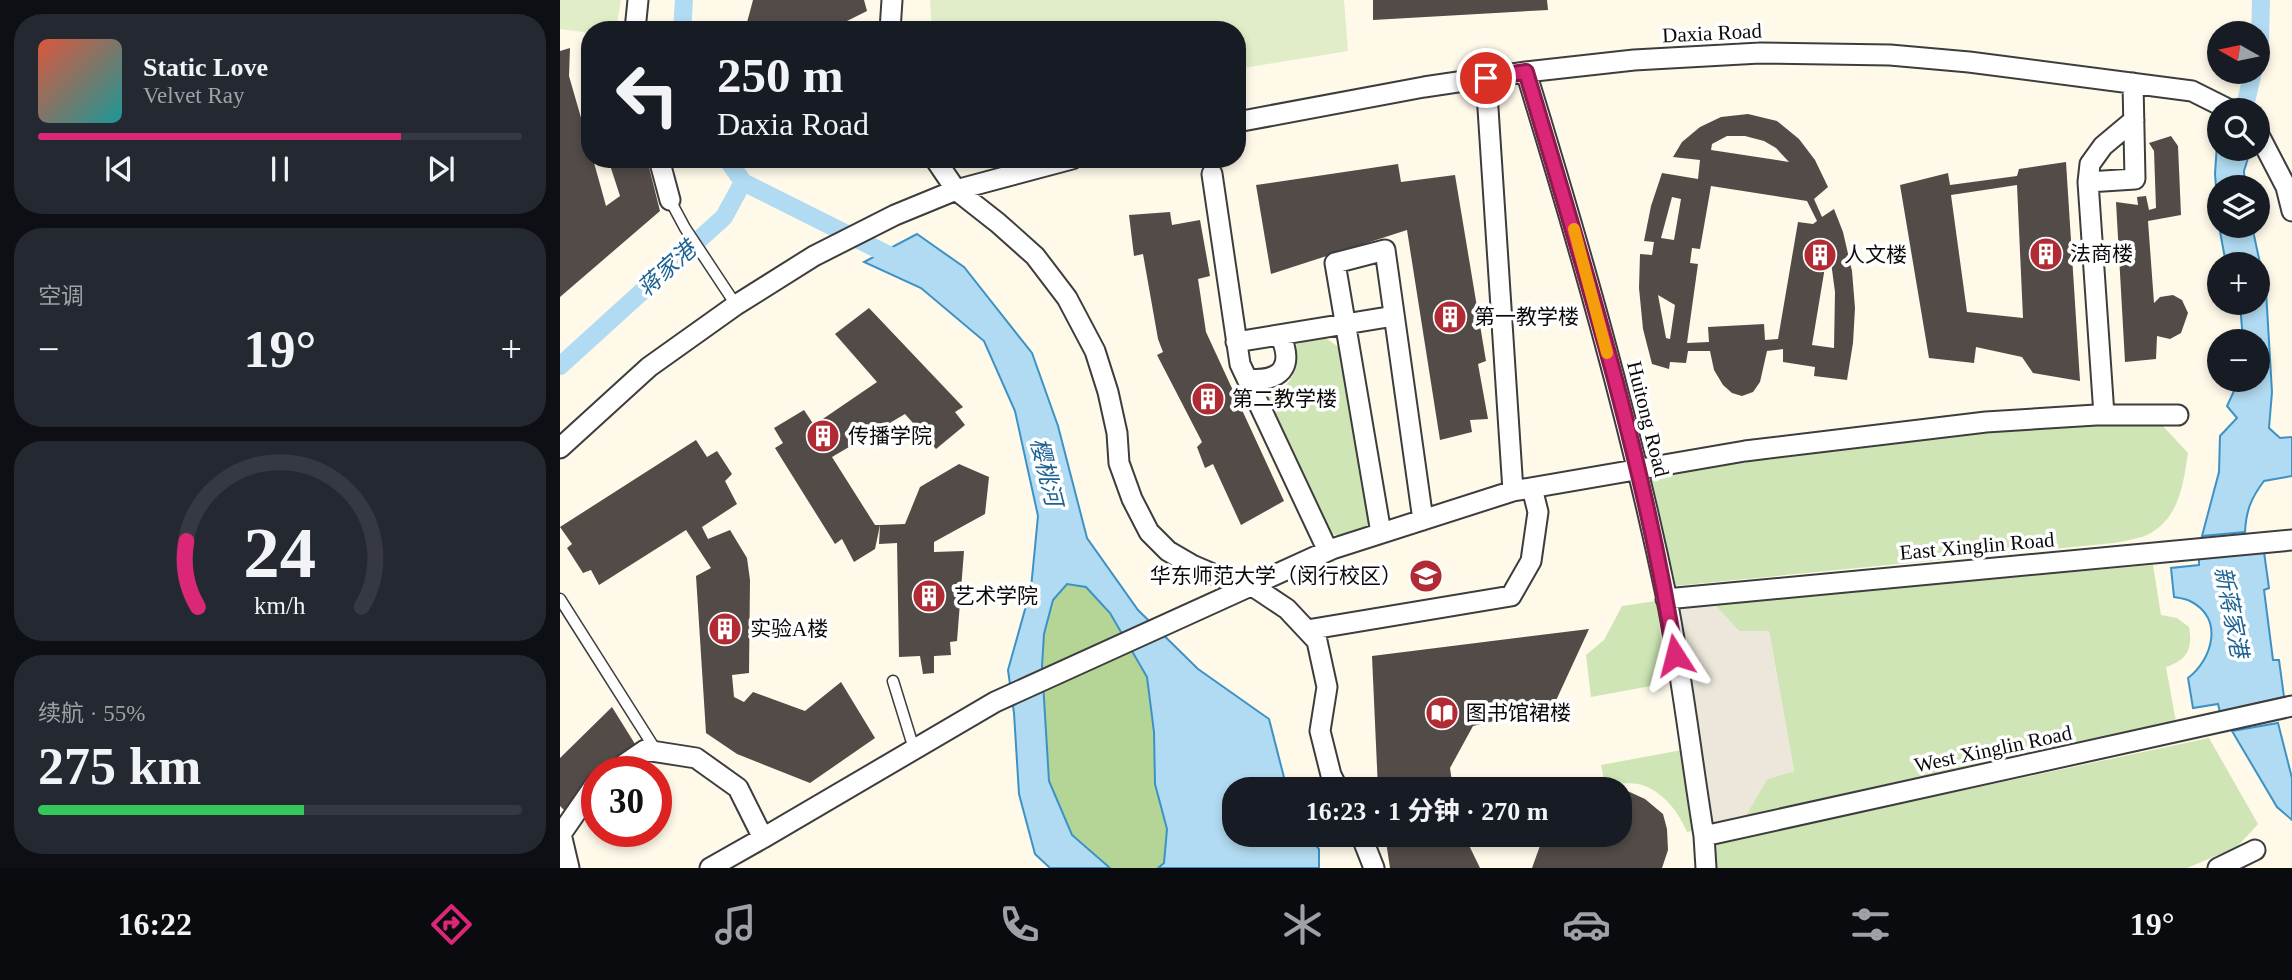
<!DOCTYPE html>
<html lang="zh">
<meta charset="utf-8">
<style>
body{margin:0;font-family:"Times New Roman","Noto Sans SC",serif;background:#242831;color:#f1f3f6;height:100vh;display:flex;flex-direction:column;font-size:26px;white-space:nowrap}
*{box-sizing:border-box;margin:0}
p{font-size:23px;color:#9ea1a6}
.icon{flex:none;width:38px;height:38px;fill:none;stroke:currentColor;stroke-width:2;stroke-linecap:round;stroke-linejoin:round}
.map{position:relative;flex:1;overflow:hidden}
.drawer{display:flex;flex-direction:column;gap:14px;padding:14px;background:#0d0f14;width:560px}
.drawer>*{flex:none}
.guide{position:absolute;left:21px;top:21px;width:665px;height:147px;border-radius:28px;box-shadow:0 4px 10px #0003;background:#171b24;color:#f1f3f6;overflow:hidden}
.needle{width:46px;rotate:279deg}
.buttons{position:absolute;left:1647px;top:21px;display:grid;gap:14px}
.buttons a{display:grid;place-items:center;width:63px;height:63px;border-radius:50%;background:#171b24;box-shadow:0 4px 10px #0003;font-size:35px}
.speed{position:absolute;left:21px;top:756px;display:flex;gap:14px;font-size:35px;font-weight:700;text-align:center}
.speed>*{display:grid;place-content:center;width:91px;height:91px;border-radius:50%;background:#171b24;box-shadow:0 4px 10px #0003;line-height:1}
.speed .limit{border:10px solid #d22;background:#fff;color:#111}
.pin{position:absolute;display:grid;place-items:center;width:60px;height:60px;color:#fff;margin:-30px;border:4px solid #fff;border-radius:50%;box-shadow:0 2px 7px #0007}
.me{position:absolute;width:77px;margin:-38px;rotate:351deg;stroke-linejoin:round;filter:drop-shadow(0 0 5px #0008)}
.turn{display:flex;align-items:center;gap:24px;height:147px;padding:0 21px;font-size:32px}
.turn .icon{width:91px;height:91px;stroke-width:2.5}
.turn b{display:block;font-size:49px;line-height:60px}
.big{font-size:52px;font-weight:700;line-height:1.1}
.drawer .tile{flex:1;display:flex;flex-direction:column;justify-content:center;gap:10px;min-width:0;padding:0 24px;border-radius:28px;background:#242831}
.drawer .dial{align-items:center;gap:0}
.dial svg{height:182px;overflow:visible;fill:none;stroke:#363941;stroke-width:7;stroke-linecap:round;text-anchor:middle}
.dial text{fill:#f1f3f6;stroke:none}
.song{display:flex;align-items:center;gap:21px}
.cover{width:84px;height:84px;border-radius:10px;background:linear-gradient(135deg,hsl(10 70% 55%),hsl(180 70% 35%))}
.played{height:7px;border-radius:4px;background:linear-gradient(90deg,#db2777 75%,#363941 75%)}
.keys{display:flex;justify-content:space-around;direction:ltr}
.heat{display:flex;justify-content:space-between;align-items:center;font-size:38px;direction:ltr}
.charge{height:10px;border-radius:5px;background:linear-gradient(90deg,#34c759 55%,#363941 0)}
.trip{position:absolute;left:662px;top:777px;width:410px;height:70px;border-radius:28px;background:#171b24;box-shadow:0 4px 10px #0003;font-weight:700;line-height:70px;text-align:center}
.menu{display:flex;height:112px;justify-content:space-around;align-items:center;background:#090b0e;color:#9ea1a6}
.menu .icon{width:49px;height:49px}
.menu .selected{color:#db2777}
.menu b{font-size:32px;color:#f1f3f6}
main{display:flex;flex:1;min-height:0}
.map>svg:first-child{display:block}
.green{fill:#cfe5b5}
.forest{fill:#b4d596}
.pitch{fill:#e1edc7}
.plaza{fill:#ece7da}
.water{fill:#b1dbf2;stroke:#3c92c5;stroke-width:2}
.lines{fill:none;stroke-linecap:round;stroke-linejoin:round}
.canal{stroke:#b1dbf2;stroke-width:18}
.building{fill:#524b47;fill-rule:evenodd}
.lane-casing{stroke:#3d3d3d;stroke-width:13}
.street-casing{stroke:#3d3d3d;stroke-width:23}
.lane{stroke:#fff;stroke-width:10}
.street{stroke:#fff;stroke-width:19}
.route-casing{stroke:#8e194d;stroke-width:18}
.route{stroke:#db2777;stroke-width:12}
.slow{stroke:#f59e0b;stroke-width:12}
.labels{text-anchor:middle;dominant-baseline:central;stroke-width:7;stroke-linejoin:round;paint-order:stroke}
.street-label{font-size:21px;fill:#0a0a0a;stroke:#fff}
.poi-label{font-size:21px;fill:#0a0a0a;stroke:#fff;text-anchor:start}
.water-label{font-size:23px;font-style:italic;fill:#1c6394;stroke:#fff}
</style>
<main>
<section class="drawer">
<div class="tile">
<div class="song"><i class="cover"></i><div><b>Static Love</b><p>Velvet Ray</p></div></div>
<div class="played"></div>
<div class="keys"><svg class="icon" aria-label="previous" viewBox="0 0 24 24"><path d="M18 5L8 12l10 7zM5 5v14"/></svg><svg class="icon" aria-label="pause" viewBox="0 0 24 24"><path d="M8 5v14M16 5v14"/></svg><svg class="icon" aria-label="next" viewBox="0 0 24 24"><path d="M6 5l10 7-10 7zM19 5v14"/></svg></div>
</div>
<div class="tile"><p>空调</p>
<div class="heat"><a>−</a><b class="big">19°</b><a>+</a></div>
</div>
<div class="tile dial"><svg viewBox="0 0 100 80">
<path d="M14 69A42 42 0 1 1 86 69"/>
<path d="M14 69A42 42 0 0 1 9 40" stroke="#db2777"/>
<text x="50" y="56" font-size="32" font-weight="700">24</text>
<text x="50" y="72" font-size="11">km/h</text>
</svg></div>
<div class="tile"><p>续航 · 55%</p><b class="big">275 km</b><div class="charge"></div></div>
</section>
<div class="map">
<svg width="1732" height="868" viewBox="0 0 1732 868">
<rect width="100%" height="100%" fill="#fef9e9"/>
<!-- green -->
<path class="green" d="M763 336 781 349 812 525 780 536 768 533 701 393C706 392 713 392 718 390 735 383 739 361 735 345Z
M1542 423 1601 424 1628 453C1623 486 1619 519 1587 535 1577 539 1564 541 1554 543L1114 586 1089 477C1239 453 1390 435 1542 423Z
M1593 565 1601 615 1617 618 1629 627C1633 649 1627 660 1606 667L1616 722 1185 817 1207 779 1234 771 1209 631H1179L1154 604Z
M1096 601 1107 683 1031 697 1026 655 1044 640 1062 606Z
M1649 738 1698 824 1677 847 1627 868H1153L1151 844Z
M1122 750 1135 830 1127 832C1119 813 1105 794 1085 786 1074 781 1057 784 1045 785L1041 765Z"/>
<!-- forest -->
<path class="forest" d="M507 584 526 587 550 613 587 677 594 732 595 784 607 829 604 863 598 868H550L512 835 489 781 482 666 484 634 493 600Z"/>
<!-- pitch -->
<path class="pitch" d="M0 0H61L56 30H30V33L0 29Z
M370 0H784L788 51 677 69V30H372Z"/>
<!-- plaza -->
<path class="plaza" d="M1123 602 1125 607 1154 604 1179 631H1209L1234 771 1207 779 1185 817 1190 826 1144 836 1107 603Z"/>
<!-- water -->
<path class="water" d="M1658 128 1659 149H1684L1689 155 1684 171 1685 187H1659V224L1655 174Z
M1659 226H1692L1706 291 1712 392 1709 428 1720 438 1732 437V476L1704 481C1691 498 1686 511 1685 532L1642 536 1659 472 1660 436 1677 418 1667 406 1679 380H1698V341H1683L1680 303H1698V264H1666Z
M357 234 404 267 472 353 498 426 527 538 578 610 638 669 709 719 727 789H674V835H747L759 849V868H598L604 863 607 829 595 784 594 732 587 677 550 613 526 587 507 584 493 600 484 634 482 666 489 781 512 835 550 868H490L475 854 459 794 454 713 448 670 471 588 478 516 455 411 424 341 361 288 304 262Z
M1704 552 1709 588 1704 590 1713 660H1719L1724 697 1660 712 1658 704 1633 708 1628 678C1652 660 1665 618 1630 601 1626 599 1619 598 1614 597L1611 568 1639 565V558Z
M1718 723 1732 778V820L1717 807 1672 731Z"/>
<g class="lines">
<!-- canal -->
<path class="canal" d="M122 30 124 0
M1698 51 1700 40 1701 0
M1684 110 1693 72
M183 182 343 262
M0 366 164 217 183 182 167 159"/>
</g>
<!-- building -->
<path class="building" d="M193 0H304L307 11 285 22 289 30H185Z
M813 0H987L988 10 813 20Z
M10 48 9 76 30 149V159H33L46 206 60 196 48 159H87L100 211 0 297V51Z
M1188 114 1217 121 1239 139 1255 160 1268 187 1254 199 1262 217 1274 209 1283 232 1292 271 1295 308 1293 343 1287 380 1254 376 1255 367 1223 362V349L1207 351 1200 382 1193 392 1182 396 1172 393 1163 385 1154 370 1150 351H1128L1126 363 1110 362 1109 369 1092 364 1083 329 1079 288 1080 254 1092 255 1094 242 1084 241 1091 206 1102 173 1138 179 1140 160 1113 157 1122 142 1140 127 1161 117ZM1167 136H1185L1204 141 1216 148 1229 162 1151 150 1152 144ZM1151 186 1247 201 1257 221 1253 224 1238 222 1218 339 1205 340 1204 324 1148 327 1149 342 1127 343 1138 264 1130 263 1132 248 1140 249ZM1112 197 1121 199 1114 240 1101 238ZM1266 261 1271 262 1275 292 1274 348 1252 345ZM1098 295 1115 305 1110 339 1106 338Z
M1611 136 1618 146 1621 215 1588 221 1594 303 1600 297 1613 295 1622 300 1628 313 1621 333 1610 339 1597 336 1596 359 1565 362 1556 202 1578 205 1577 197 1586 196 1589 210 1596 208 1594 151 1589 143Z
M1506 162 1520 381 1473 373 1462 357 1416 347 1414 363 1369 358 1340 185 1388 173 1390 185 1457 176 1459 169ZM1457 185 1463 318 1407 312 1391 195Z
M838 164 841 182 895 175 926 361 918 364 928 419 910 420 912 432 880 440 847 230 711 274 696 185Z
M610 212 612 225 640 220 650 276 638 279 646 332 724 501 681 525 653 464 645 468 637 447 642 442 597 355 603 352 598 339 583 254 574 256 569 215Z
M309 308 403 407 395 412 405 425 376 449 345 414 272 457 315 525H320L315 549 294 562 282 539 275 544 215 448 223 443 214 428 244 410 254 425 317 382 275 334Z
M136 440 147 457 157 451 172 474 165 481 177 504 142 527 148 539 170 530 187 558 190 580 189 673 172 675 174 697 184 702 193 692 245 711 281 682 315 738 250 783 177 754 146 733 136 576 151 568 126 530 39 585 31 570 23 573 7 548 12 544 0 527Z
M399 464 429 477 425 514 374 542V552L404 551 397 641 390 642 391 655 374 656V673L363 674 360 656 339 657 337 543 319 544 320 525 345 524 360 487Z
M1029 629 993 707 961 706 942 719 913 726 890 768 893 789H818L812 656Z
M52 707 75 744 45 772H37V780L4 810 0 806V758Z
M1052 784 1085 799 1103 814 1107 829 1108 850 1102 868H972L981 843 987 835H1059V789H1047Z
M825 835H904L920 868H830Z"/>
<g class="lines">
<defs>
<path id="lane" d="M110 200 125 228 176 305
M0 599 97 752
M333 681 354 749"/>
<path id="street" d="M75 30 78 0
M330 30 332 0
M966 72C1019 245 1069 418 1106 595 1122 675 1131 756 1144 836L1146 868
M926 78 953 491
M677 122 864 87 966 72 1074 60 1200 53 1330 55 1409 62 1632 91 1670 110
M1698 133 1726 187 1732 211
M99 159 110 200
M375 159 396 190 438 223 475 256 507 298 535 351 548 392 557 433 559 463 572 499 589 532 608 551 632 565 653 574 691 585 727 609 757 641 767 687 760 731 771 775 778 789
M652 174 680 364 768 551
M1528 182 1530 164 1543 146 1574 120
M676 342 834 316
M687 379C720 382 735 368 720 335
M1544 415 1528 182 1575 179 1573 83
M0 448 89 367 176 305 254 256 335 215 396 190 512 159
M821 533 775 263 825 250 863 520
M1106 599 1732 540
M747 630 951 596 971 561 978 512 972 488
M53 772 85 750 136 758 178 788 203 838 435 702 772 549 953 491 1185 451 1426 422 1536 415H1618
M801 835 814 868
M1144 836 1732 706
M9 868 1 834 37 782
M150 868 203 838
M1658 868 1695 850"/>
</defs>
<!-- lane casing -->
<use href="#lane" class="lane-casing"/>
<!-- street casing -->
<use href="#street" class="street-casing"/>
<!-- lane -->
<use href="#lane" class="lane"/>
<!-- street -->
<use href="#street" class="street"/>
</g>
<g class="lines">
<defs>
<path id="route" d="M926 78 966 72C1023 264 1084 457 1115 655"/>
</defs>
<!-- route casing -->
<use href="#route" class="route-casing"/>
<!-- route -->
<use href="#route" class="route"/>
<!-- slow -->
<path class="slow" d="M1014 229 1047 353"/>
</g>
<!-- icons -->
<defs>
<symbol id="building-disc" viewBox="-11 -11 22 22"><circle r="9.5" fill="#b12b35" stroke="#fff"/><path d="M-4-6H4V6H1V3H-1V6H-4ZM-2.5-4.3h1.7v1.8h-1.7ZM.8-4.3h1.7v1.8H.8ZM-2.5-1h1.7V.8h-1.7ZM.8-1h1.7V.8H.8Z" fill="#fff"/></symbol>
<symbol id="university-disc" viewBox="-11 -11 22 22"><circle r="9.5" fill="#b12b35" stroke="#fff"/><path d="M0-5L7-2L0 1L-7-2ZM-4 1L0 2.5L4 1V4Q0 6-4 4Z" fill="#fff"/></symbol>
<symbol id="library-disc" viewBox="-11 -11 22 22"><circle r="9.5" fill="#b12b35" stroke="#fff"/><path d="M-6-4Q-3-5.5-.7-3.5V5Q-3 3-6 4ZM6-4Q3-5.5 .7-3.5V5Q3 3 6 4Z" fill="#fff"/></symbol>
</defs>
<g fill-rule="evenodd">
<use href="#building-disc" x="1467" y="235" width="38" height="38"/>
<use href="#building-disc" x="1241" y="236" width="38" height="38"/>
<use href="#building-disc" x="871" y="298" width="38" height="38"/>
<use href="#building-disc" x="629" y="380" width="38" height="38"/>
<use href="#building-disc" x="244" y="417" width="38" height="38"/>
<use href="#university-disc" x="847" y="557" width="38" height="38"/>
<use href="#building-disc" x="350" y="577" width="38" height="38"/>
<use href="#building-disc" x="146" y="610" width="38" height="38"/>
<use href="#library-disc" x="863" y="694" width="38" height="38"/>
</g>
<g class="labels">
<!-- street labels -->
<g class="street-label">
<text transform="translate(1152 33) rotate(-3)">Daxia Road</text>
<text transform="translate(1088 419) rotate(76)">Huitong Road</text>
<text transform="translate(1417 546) rotate(-5)">East Xinglin Road</text>
<text transform="translate(1433 749) rotate(-12)">West Xinglin Road</text>
</g>
<!-- poi labels -->
<g class="poi-label">
<text x="1510" y="254">法商楼</text>
<text x="1284" y="255">人文楼</text>
<text x="914" y="317">第一教学楼</text>
<text x="672" y="399">第二教学楼</text>
<text x="288" y="436">传播学院</text>
<text x="842" y="576" text-anchor="end">华东师范大学（闵行校区）</text>
<text x="394" y="596">艺术学院</text>
<text x="190" y="629">实验A楼</text>
<text x="906" y="713">图书馆裙楼</text>
</g>
<!-- water labels -->
<g class="water-label">
<text transform="translate(107 269) rotate(-42)">蒋家港</text>
<text transform="translate(486 472) rotate(76)">樱桃河</text>
<text transform="translate(1671 612) rotate(79)">新蒋家港</text>
</g>
</g>
</svg>
<div class="buttons">
<a><svg class="needle" viewBox="-14 -14 28 28"><path d="M0-13l5 13h-10z" fill="#e53935"/><path d="M0 13l5-13h-10z" fill="#9ea1a6"/></svg></a>
<a><svg class="icon" aria-label="search" viewBox="0 0 24 24"><circle cx="10" cy="10" r="6"/><path d="M15 15l6 6"/></svg></a>
<a><svg class="icon" aria-label="layers" viewBox="0 0 24 24"><path d="M12 4l9 5-9 5-9-5zM3 14l9 5 9-5"/></svg></a>
<a>+</a>
<a>−</a>
</div>
<div class="speed"><div class="limit">30</div></div>
<div class="pin" style="left:926px;top:78px;background:#d93025"><svg class="icon" aria-label="arrive" viewBox="0 0 24 24"><path d="M6 21V4h12l-3 4 3 4H6"/></svg></div>
<svg class="me" style="left:1115px;top:655px" viewBox="-20 -20 40 40"><path d="M0-17L14 15 0 8-14 15z" fill="#db2777" stroke="#fff" stroke-width="4"/></svg>
<div class="trip">16:23 · 1 分钟 · 270 m</div>
<div class="guide">
<div class="turn"><svg class="icon" aria-label="left" viewBox="0 0 24 24"><path d="M17 20v-9H6M10 6l-5 5 5 5"/></svg><div><b>250 m</b>Daxia Road</div></div>
</div>
</div>
</main>
<nav class="menu">
<b>16:22</b>
<svg class="icon selected" aria-label="directions" viewBox="0 0 24 24"><path d="M12 3l9 9-9 9-9-9zM9 14v-3h6M13 9l2 2-2 2"/></svg>
<svg class="icon" aria-label="music" viewBox="0 0 24 24"><path d="M9 18V5l10-2v13"/><circle cx="6" cy="18" r="3"/><circle cx="16" cy="16" r="3"/></svg>
<svg class="icon" aria-label="phone" viewBox="0 0 24 24"><path d="M5 4h4l2 5-3 2q2 4 5 5l2-3 5 2v4C11 20 4 13 5 4z"/></svg>
<svg class="icon" aria-label="climate" viewBox="0 0 24 24"><path d="M12 3v18M4 7l16 10M4 17L20 7"/></svg>
<svg class="icon" aria-label="car" viewBox="0 0 24 24"><path d="M5 17H2v-5l4-1 3-4h7l3 4 3 1v5h-3M9 17h6M6 11h13"/><circle cx="7" cy="17" r="2"/><circle cx="17" cy="17" r="2"/></svg>
<svg class="icon" aria-label="filters" viewBox="0 0 24 24"><path d="M4 7h16M4 17h16"/><circle cx="9" cy="7" r="2"/><circle cx="15" cy="17" r="2"/></svg>
<b>19°</b>
</nav>
